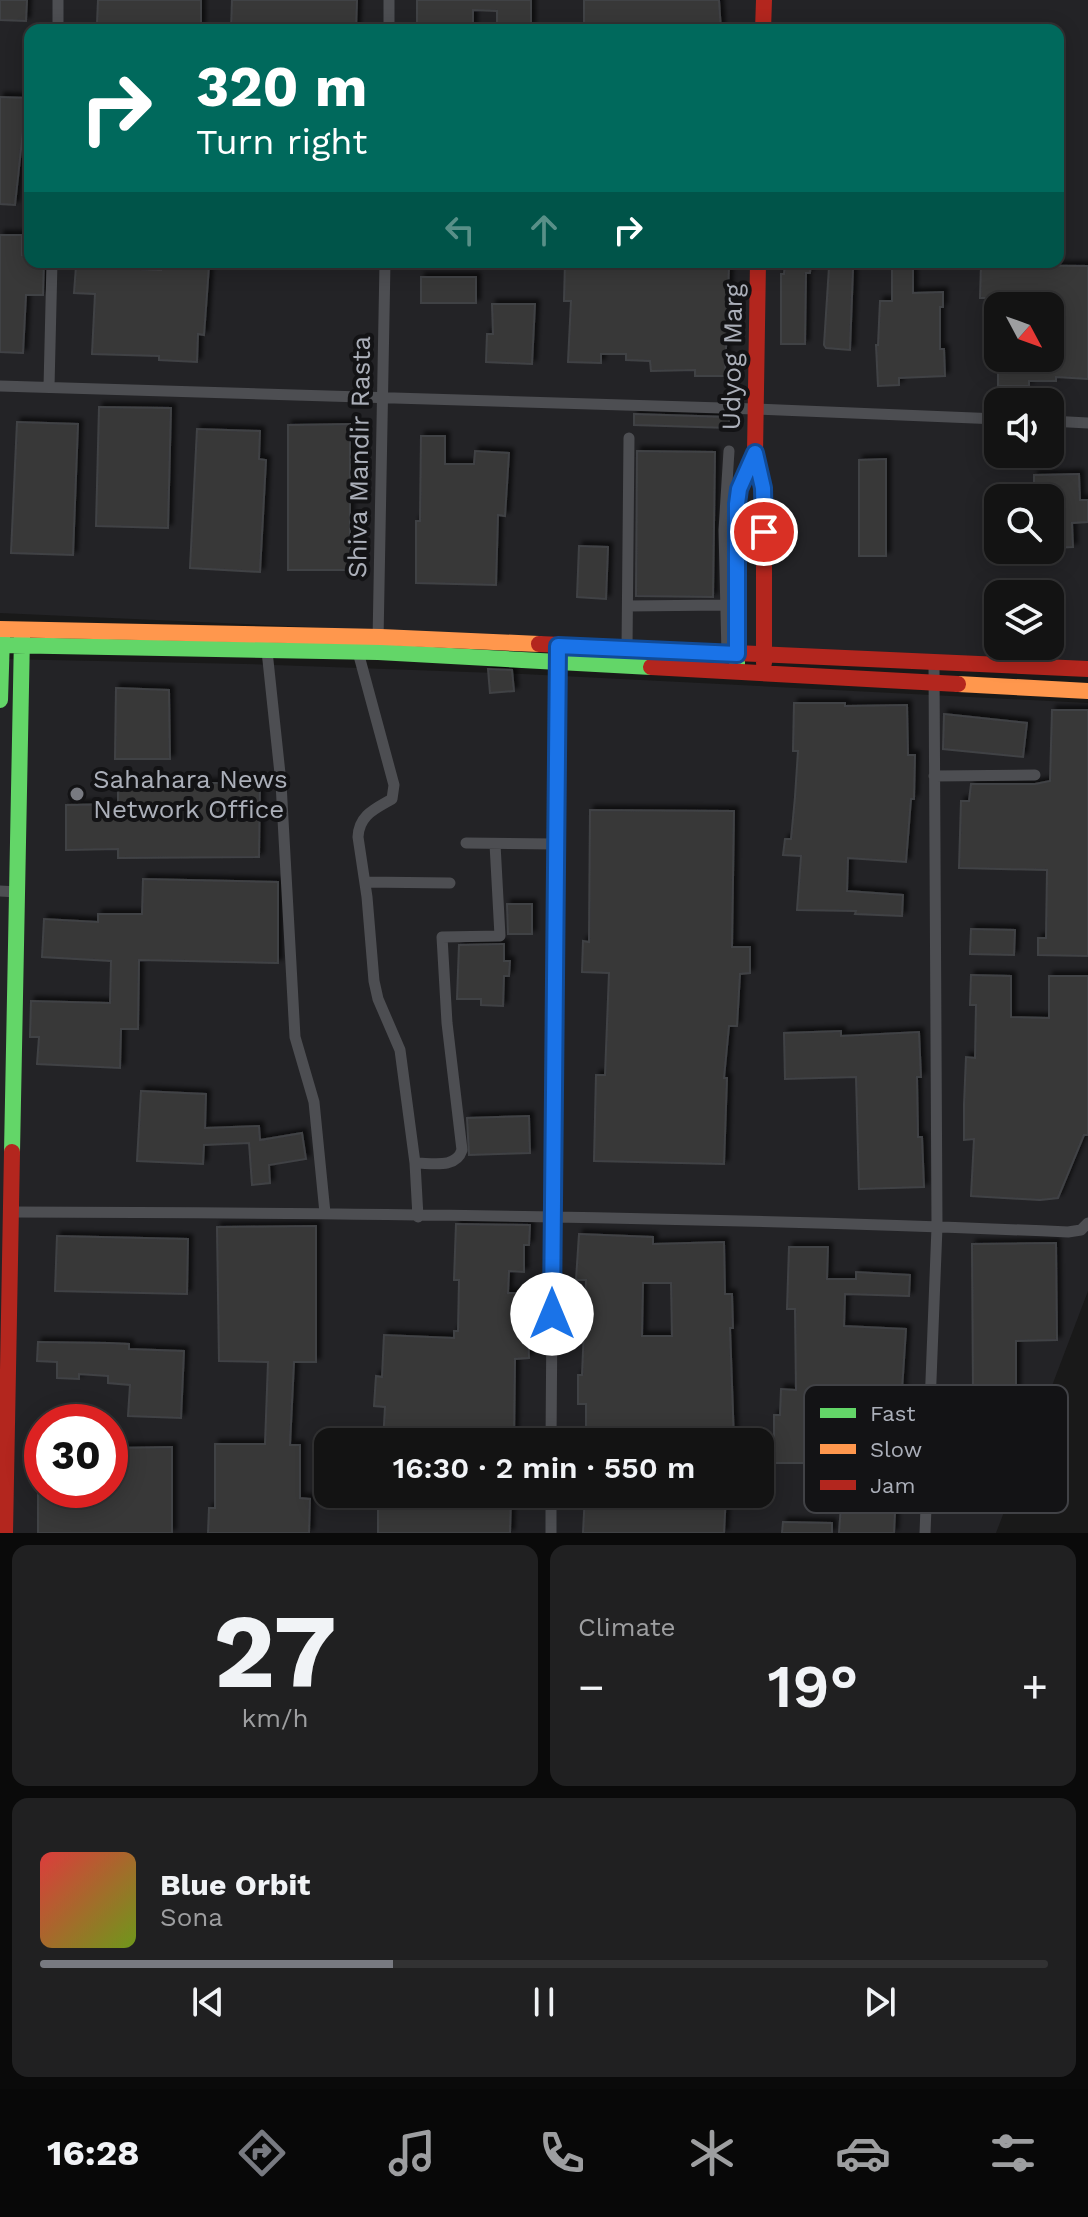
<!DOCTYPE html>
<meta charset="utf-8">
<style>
body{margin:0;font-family:"Work Sans",sans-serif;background:#202021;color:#f1f3f6;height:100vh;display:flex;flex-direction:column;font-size:30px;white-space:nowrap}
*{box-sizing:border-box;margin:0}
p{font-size:26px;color:#9d9ea0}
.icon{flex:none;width:44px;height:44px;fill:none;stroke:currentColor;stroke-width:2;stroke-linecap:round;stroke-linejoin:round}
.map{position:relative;height:1533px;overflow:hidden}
.details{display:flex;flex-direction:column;gap:12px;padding:12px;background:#0a0a0a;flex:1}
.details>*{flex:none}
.guide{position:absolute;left:24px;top:24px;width:1040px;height:244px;border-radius:16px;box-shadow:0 4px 20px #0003,0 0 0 2px #323233;background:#00695c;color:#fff;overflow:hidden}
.needle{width:52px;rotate:131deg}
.controls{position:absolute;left:984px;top:292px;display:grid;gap:16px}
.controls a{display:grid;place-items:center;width:80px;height:80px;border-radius:16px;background:#131313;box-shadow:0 4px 20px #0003,0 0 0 2px #323233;font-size:40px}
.speed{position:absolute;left:24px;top:1404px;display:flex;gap:16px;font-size:40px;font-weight:700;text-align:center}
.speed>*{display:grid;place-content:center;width:104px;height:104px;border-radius:50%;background:#131313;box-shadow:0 4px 20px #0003,0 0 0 2px #323233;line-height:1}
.speed .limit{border:12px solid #d22;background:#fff;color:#111}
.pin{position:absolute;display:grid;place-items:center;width:68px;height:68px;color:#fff;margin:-34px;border:4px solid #fff;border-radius:50%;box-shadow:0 2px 8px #0007}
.me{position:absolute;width:88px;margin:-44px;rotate:0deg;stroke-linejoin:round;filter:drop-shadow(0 0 6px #0008)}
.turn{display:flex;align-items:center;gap:28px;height:168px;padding:0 40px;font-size:36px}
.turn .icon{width:104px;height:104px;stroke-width:2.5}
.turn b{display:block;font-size:56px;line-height:68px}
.lanes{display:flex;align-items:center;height:76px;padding:0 40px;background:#0003;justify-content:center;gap:40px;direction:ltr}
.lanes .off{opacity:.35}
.big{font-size:60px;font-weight:600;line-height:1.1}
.details .card{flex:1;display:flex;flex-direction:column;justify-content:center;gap:12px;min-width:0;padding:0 28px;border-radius:16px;background:#202021}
.details .dial{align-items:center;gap:0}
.dial b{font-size:104px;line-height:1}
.song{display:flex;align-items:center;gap:24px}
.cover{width:96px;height:96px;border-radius:12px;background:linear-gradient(135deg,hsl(0 70% 55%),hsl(80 70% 35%))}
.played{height:8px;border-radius:4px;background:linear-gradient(90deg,#787a81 35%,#323233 35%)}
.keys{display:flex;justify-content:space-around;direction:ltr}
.heat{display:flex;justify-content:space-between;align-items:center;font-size:44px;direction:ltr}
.details .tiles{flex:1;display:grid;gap:12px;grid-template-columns:1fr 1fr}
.card:last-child{grid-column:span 2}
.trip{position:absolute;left:314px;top:1428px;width:460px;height:80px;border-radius:16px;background:#131313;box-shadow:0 4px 20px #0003,0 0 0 2px #323233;font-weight:600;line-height:80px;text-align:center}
.tab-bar{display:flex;height:128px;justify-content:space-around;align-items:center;background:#080808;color:#9d9ea0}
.tab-bar .icon{width:56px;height:56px}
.tab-bar .on{color:#787a81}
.tab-bar b{font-size:36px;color:#f1f3f6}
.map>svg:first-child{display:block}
.built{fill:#232326;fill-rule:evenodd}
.building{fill:#373739;stroke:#414245;stroke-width:2;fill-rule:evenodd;filter:url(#shadow)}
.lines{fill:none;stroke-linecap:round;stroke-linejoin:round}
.street{stroke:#4d4e52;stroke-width:11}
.fast{stroke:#63d668;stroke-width:16}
.slow{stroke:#ff974d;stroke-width:16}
.jam{stroke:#b3261e;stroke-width:16}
.route-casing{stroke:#114b97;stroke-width:20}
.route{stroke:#1a73e8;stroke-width:14}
.poi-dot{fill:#787a81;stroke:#131315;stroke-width:3}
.labels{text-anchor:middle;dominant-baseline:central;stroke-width:8;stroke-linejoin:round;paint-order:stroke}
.street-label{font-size:26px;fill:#abafb9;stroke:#131315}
.poi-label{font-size:26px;fill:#abafb9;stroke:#131315;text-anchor:start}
.key{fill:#131315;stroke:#414246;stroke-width:2}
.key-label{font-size:22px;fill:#abafb9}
</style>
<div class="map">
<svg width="1088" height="1533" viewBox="0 0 1088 1533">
<defs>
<filter id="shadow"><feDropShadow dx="4" dy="-4" stdDeviation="2" flood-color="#0009"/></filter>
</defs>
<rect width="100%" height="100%" fill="#191919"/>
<!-- built -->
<path class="built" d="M0 0H1088V662L0 613ZM30 30H1058V262H30ZM998 306H1050V358H998ZM998 402H1050V454H998ZM998 498H1050V550H998ZM998 594H1050V646H998Z
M0 659 246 664 523 674 1088 703V1291L996 1533H0ZM42 1422H110V1490H42ZM328 1442H760V1494H328Z"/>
<!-- building -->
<path class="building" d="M0 0H27L26 21 0 20Z
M98 0H201V28L97 24Z
M232 0H357L356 30H231Z
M417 0H531V30H497V11L473 10V30H417Z
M584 0H719L721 30H584Z
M0 97 30 98V131H23L15 205 0 204Z
M0 235H22V255H30V262H44L43 295H26L23 353 0 352Z
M565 262H692L691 266H729L725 376H695V370L651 371 650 361 626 360V354H601V363L568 362 571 301H564Z
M785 262H811L810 273H806L805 344H781V274H784Z
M892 262H913V293L943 292V307H940V349H944L945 376 899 378V385L878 386 876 345H878L880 301H892Z
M162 263 209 266 204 335 198 334 197 362 159 360V356L92 354 95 294 74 293 76 266 161 270Z
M981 265 1088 266V379L1056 377V381H1029V386H998V358H1050V298H980Z
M829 267 853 269 850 350 826 348 824 345Z
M421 277H476V303H421Z
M492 304H535L532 364 486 362 487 334H493Z
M99 407 171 408 168 528 96 526Z
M634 414 729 417V428L634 425Z
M17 422 78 424 73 555 11 553Z
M350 424V570H288V425Z
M197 429 260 431 259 459 266 460 260 572 190 568Z
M421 436H445V464H474L475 451 509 453 505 516 498 515 496 585 416 583V521H420Z
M637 451 715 452 713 597 636 596Z
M886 459V556H859V460Z
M1079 474 1080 500H1088V522L1072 523 1073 547 1050 548V498H1034V475Z
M579 546 608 547 606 599 577 597Z
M488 669 512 670 514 691 490 693Z
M116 688 169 690 170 759H115Z
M794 703H845V706L907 705 908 755H915L914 799H911L906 862 848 858 847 891 903 895 902 916 855 914 856 911 797 910 801 856 783 855 785 839H791L795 797 798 751H793Z
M1052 710H1088V956L1038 955V938H1046L1047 870 959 868 961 801H969L971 784H1035L1050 781Z
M944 714 1027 723 1023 757 943 749Z
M118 783H260L259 857 118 858V849L66 850V805L118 804Z
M590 810 734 811 732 947H750V973L740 974 737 1026H729L724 1078H727L724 1164 594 1161 596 1075H605L609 973 582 972 583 941 589 942Z
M143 879 278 882V963L139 960 138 1029H121L120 1068 37 1064 39 1037H30L31 1001 110 1003 111 961 42 957 44 919 98 922V914H142Z
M507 904H532V934H508Z
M971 929 1015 930 1014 955 970 954Z
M502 944H504V961H510L509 976H504L503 1006 481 1005V999H457L459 945Z
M971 975 1011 976V1017L1049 1018V976H1088V1135H1084L1058 1198 1040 1200 971 1196 974 1139 964 1140V1105L966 1057 975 1058 976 1005H970Z
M841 1031V1036L919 1032 921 1077H917L918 1137H922L924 1187 859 1189 856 1077 785 1079 784 1033Z
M141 1091 206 1094 205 1128 259 1126 260 1140 302 1133 306 1159 269 1165 270 1183 252 1185 249 1143 204 1145 203 1164 137 1161Z
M529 1116 530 1153 469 1155 467 1118Z
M456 1224 530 1225 529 1245H524V1272L509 1271 508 1293H518L517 1329 528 1328 529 1358 515 1359 514 1442H383L385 1407 374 1406 376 1376 382 1377 384 1335 454 1338V1331H458L459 1280H454Z
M316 1226V1362H294L290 1445H300V1498L310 1499 309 1533H208L209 1508H215V1444H265L268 1362 219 1361 217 1227Z
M579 1234 653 1237V1244L724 1242 725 1294H732L733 1328H730L734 1442H586V1404H578V1375H582L586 1280H576ZM643 1283H671L672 1336H642Z
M57 1236 188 1239 187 1294 55 1291Z
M1056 1243 1057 1340 1016 1341V1391L973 1392 972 1244Z
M789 1247H828L827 1279H856V1272L910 1275 909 1296 845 1294 844 1326 906 1329 902 1390H905L904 1438H900V1491H896L894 1533H839L844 1463H774V1415H780L781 1389 796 1390 795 1309H787ZM837 1413H862L861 1441H837Z
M38 1342 109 1343 129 1344V1349L184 1351 181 1418 128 1416 130 1385 108 1383V1376L79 1374V1379L57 1378V1362L37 1361Z
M172 1447V1533H38V1490H110V1448Z
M585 1494H726L724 1533H583Z
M440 1496 511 1499 510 1533H378V1497Z
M783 1522 832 1523V1533H782Z"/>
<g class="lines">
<!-- street -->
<path class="street" d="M58 30V0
M389 30V0
M0 386 755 409 998 419
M49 387 52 262
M1050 421 1088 423
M628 606 725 605
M378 641 385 262
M627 649 629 438
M267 651 281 783 295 1037 314 1102 325 1213
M358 652 394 785 392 799C375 809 359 815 358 837L367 897 374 981 378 999 400 1050 415 1163 418 1217
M727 654 724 530 729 451
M934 776 1035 775
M466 843 555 844
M365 882 450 883
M0 891 17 892
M415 1163C432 1163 456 1169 462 1150L447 1023 442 937 500 936 495 844
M11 1212C363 1213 716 1217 1068 1232L1081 1230 1088 1223
M551 1442 557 655
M551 1533V1494
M925 1533 937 1227 934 665"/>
<!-- fast -->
<path class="fast" d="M0 645 378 652 651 667
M737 664V504L739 489 755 453
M0 700 2 637
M12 1152 22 636"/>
<!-- slow -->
<path class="slow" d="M0 629 381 637 539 644
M958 684 1088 691"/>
<!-- jam -->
<path class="jam" d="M763 30 764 0
M758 262 755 453 764 502V663
M539 644 1088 669
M651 667 958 684
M5 1533 12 1152"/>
</g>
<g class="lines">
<defs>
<path id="route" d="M552 1314 558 646 737 654V504L739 489 755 453 763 488 764 532"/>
</defs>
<!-- route casing -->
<use href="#route" class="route-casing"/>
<!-- route -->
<use href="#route" class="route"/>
</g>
<!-- markers -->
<circle class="poi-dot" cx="77" cy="794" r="8"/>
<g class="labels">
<!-- street labels -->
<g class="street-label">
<text transform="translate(732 357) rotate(-89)">Udyog Marg</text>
<text transform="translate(359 457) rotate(-89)">Shiva Mandir Rasta</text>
</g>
<!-- poi labels -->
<g class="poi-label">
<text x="93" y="779">Sahahara News<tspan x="93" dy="30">Network Office</tspan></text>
</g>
</g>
<!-- legend -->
<rect x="804" y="1385" width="264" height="128" rx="12" class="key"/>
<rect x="820" y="1408" width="36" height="10" fill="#63d668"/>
<rect x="820" y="1444" width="36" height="10" fill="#ff974d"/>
<rect x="820" y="1480" width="36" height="10" fill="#b3261e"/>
<g class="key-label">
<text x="870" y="1421">Fast</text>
<text x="870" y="1457">Slow</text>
<text x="870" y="1493">Jam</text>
</g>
</svg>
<div class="controls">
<a><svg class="needle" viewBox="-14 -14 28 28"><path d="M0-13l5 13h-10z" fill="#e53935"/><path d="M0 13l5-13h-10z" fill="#9d9ea0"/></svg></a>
<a><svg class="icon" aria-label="sound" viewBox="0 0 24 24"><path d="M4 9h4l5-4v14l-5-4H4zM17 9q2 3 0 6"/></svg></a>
<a><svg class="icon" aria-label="search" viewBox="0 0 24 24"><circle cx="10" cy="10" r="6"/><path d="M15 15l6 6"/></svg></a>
<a><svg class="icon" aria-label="layers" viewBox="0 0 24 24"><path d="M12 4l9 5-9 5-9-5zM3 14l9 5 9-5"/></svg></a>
</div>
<div class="speed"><div class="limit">30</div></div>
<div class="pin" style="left:764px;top:532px;background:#d93025"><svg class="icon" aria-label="arrive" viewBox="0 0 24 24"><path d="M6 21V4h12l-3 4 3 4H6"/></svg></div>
<svg class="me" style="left:552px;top:1314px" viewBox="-20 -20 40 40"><circle r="19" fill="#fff"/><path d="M0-13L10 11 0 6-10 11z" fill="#1a73e8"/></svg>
<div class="trip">16:30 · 2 min · 550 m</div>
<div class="guide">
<div class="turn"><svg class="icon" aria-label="right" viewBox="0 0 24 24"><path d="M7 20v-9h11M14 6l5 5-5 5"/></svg><div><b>320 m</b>Turn right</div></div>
<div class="lanes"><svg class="icon off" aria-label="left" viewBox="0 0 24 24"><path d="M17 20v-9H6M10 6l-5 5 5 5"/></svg><svg class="icon off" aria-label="ahead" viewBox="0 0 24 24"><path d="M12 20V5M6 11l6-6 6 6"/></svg><svg class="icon" aria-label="right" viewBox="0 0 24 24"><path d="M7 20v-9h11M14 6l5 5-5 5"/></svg></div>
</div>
</div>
<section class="details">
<div class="tiles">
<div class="card dial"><b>27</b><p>km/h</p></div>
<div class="card"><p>Climate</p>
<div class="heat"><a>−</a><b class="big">19°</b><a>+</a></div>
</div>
<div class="card">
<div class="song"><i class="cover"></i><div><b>Blue Orbit</b><p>Sona</p></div></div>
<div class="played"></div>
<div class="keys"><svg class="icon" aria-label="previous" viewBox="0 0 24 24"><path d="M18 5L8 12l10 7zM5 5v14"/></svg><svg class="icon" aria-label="pause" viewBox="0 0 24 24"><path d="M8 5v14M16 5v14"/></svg><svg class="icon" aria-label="next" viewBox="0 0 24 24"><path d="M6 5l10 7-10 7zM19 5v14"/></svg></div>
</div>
</div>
</section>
<nav class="tab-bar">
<b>16:28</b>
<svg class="icon on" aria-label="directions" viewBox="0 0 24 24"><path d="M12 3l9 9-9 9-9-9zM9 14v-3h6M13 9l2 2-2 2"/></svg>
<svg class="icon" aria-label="music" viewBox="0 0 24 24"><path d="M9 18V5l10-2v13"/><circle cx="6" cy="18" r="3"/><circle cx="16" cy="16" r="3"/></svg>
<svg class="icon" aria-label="phone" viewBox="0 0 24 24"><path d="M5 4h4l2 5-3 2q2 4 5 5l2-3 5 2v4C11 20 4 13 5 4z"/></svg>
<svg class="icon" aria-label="climate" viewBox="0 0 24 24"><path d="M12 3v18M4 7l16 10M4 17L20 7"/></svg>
<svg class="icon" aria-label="car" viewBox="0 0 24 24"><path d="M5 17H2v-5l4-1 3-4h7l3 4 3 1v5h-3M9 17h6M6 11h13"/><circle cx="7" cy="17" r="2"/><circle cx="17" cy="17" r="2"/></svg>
<svg class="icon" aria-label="filters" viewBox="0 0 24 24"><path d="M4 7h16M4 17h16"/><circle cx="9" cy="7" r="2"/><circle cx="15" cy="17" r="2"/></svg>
</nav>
